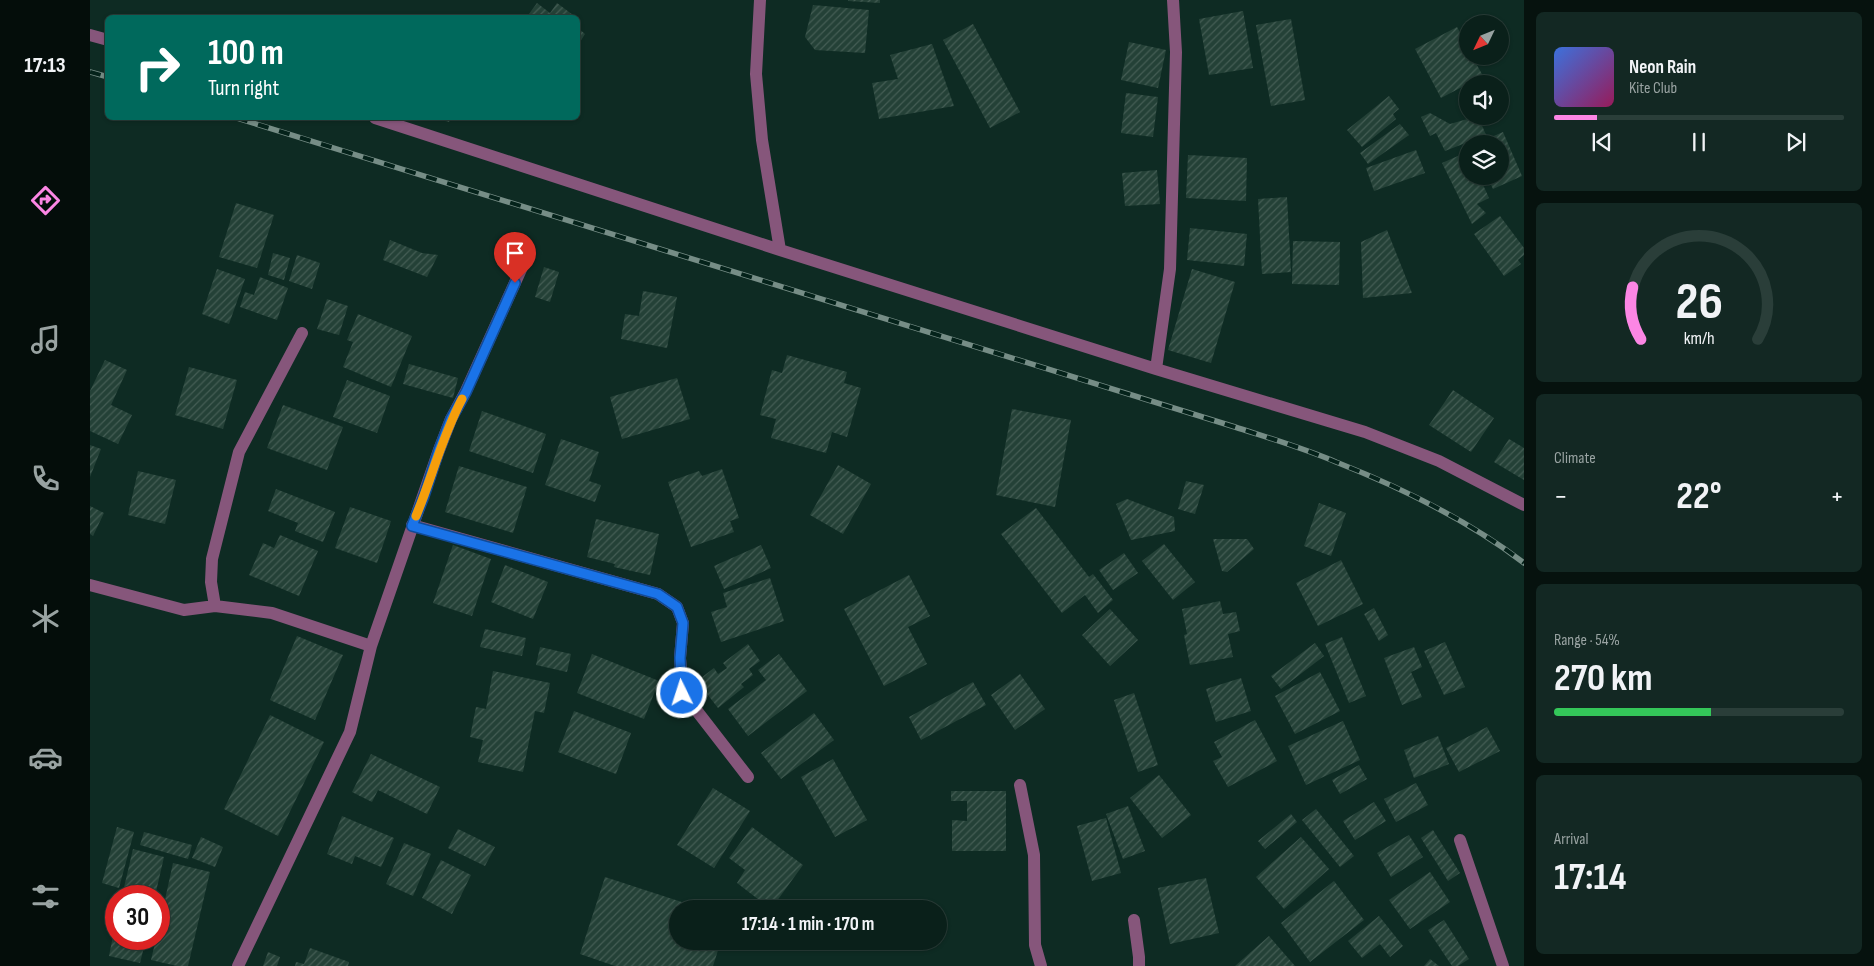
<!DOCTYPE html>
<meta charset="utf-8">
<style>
body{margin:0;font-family:"Sofia Sans Condensed",sans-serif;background:#132823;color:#f1f3f6;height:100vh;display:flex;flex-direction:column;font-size:19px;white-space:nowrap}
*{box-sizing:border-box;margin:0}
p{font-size:16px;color:#99a3a2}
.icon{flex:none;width:28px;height:28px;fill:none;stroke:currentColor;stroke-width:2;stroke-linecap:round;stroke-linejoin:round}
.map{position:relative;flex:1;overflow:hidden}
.sheet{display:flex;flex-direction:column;gap:12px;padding:12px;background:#06120e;width:350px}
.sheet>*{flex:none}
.hud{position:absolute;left:15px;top:15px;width:475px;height:105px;border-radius:8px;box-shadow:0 1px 4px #0004,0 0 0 1px #2a3e39;background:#00695c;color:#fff;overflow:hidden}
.needle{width:32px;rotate:227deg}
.buttons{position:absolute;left:1369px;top:15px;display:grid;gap:10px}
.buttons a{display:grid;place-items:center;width:50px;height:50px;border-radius:50%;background:#0a201a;box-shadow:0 1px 4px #0004,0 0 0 1px #2a3e39;font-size:25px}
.speed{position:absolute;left:15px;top:885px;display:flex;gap:10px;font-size:25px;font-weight:700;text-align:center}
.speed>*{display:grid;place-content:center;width:65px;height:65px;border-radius:50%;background:#0a201a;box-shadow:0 1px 4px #0004,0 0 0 1px #2a3e39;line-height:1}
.speed .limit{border:8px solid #d22;background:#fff;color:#111}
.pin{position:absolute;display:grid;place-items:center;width:42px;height:42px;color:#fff;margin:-51px -21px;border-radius:50% 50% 50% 0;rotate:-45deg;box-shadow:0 0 5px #0007}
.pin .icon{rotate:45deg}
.me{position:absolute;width:55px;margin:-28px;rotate:356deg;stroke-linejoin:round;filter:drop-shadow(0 0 4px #0008)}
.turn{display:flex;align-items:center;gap:18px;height:105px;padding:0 20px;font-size:22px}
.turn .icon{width:65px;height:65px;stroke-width:2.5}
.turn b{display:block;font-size:35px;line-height:42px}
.big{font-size:38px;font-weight:700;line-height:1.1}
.sheet .card{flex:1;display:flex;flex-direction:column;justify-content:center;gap:8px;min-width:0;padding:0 18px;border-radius:8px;background:#132823}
.sheet .dial{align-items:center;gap:0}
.dial svg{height:130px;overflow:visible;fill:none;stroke:#2a3e39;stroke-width:7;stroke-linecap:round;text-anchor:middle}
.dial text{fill:#f1f3f6;stroke:none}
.song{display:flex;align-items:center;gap:15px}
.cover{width:60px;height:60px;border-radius:8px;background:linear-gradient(135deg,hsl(220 70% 55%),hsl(330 70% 35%))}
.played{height:5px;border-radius:2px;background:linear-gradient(90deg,#fc86e4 15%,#2a3e39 15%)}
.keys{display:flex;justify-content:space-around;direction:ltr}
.heat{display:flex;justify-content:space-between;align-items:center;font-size:28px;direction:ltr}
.charge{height:8px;border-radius:4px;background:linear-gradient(90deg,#34c759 54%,#2a3e39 0)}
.trip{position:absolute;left:579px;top:900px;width:278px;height:50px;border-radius:25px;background:#0a201a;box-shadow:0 1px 4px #0004,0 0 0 1px #2a3e39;font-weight:700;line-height:50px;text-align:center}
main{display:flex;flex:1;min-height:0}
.menu{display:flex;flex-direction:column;width:90px;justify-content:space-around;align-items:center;background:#040d0a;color:#99a3a2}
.menu .icon{width:35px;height:35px}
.menu .on{color:#fc86e4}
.menu b{font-size:22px;color:#f1f3f6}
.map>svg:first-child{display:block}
.building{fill:url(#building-hatch)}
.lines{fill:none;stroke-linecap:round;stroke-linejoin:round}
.street{stroke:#86567b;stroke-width:12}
.rail-casing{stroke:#768d86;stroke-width:5.5}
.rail{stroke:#04221a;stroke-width:4;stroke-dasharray:11;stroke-linecap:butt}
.route-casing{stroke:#114b97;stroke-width:12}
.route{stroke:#1a73e8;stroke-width:9}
.slow{stroke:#f59e0b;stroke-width:9}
</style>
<main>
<nav class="menu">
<b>17:13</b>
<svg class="icon on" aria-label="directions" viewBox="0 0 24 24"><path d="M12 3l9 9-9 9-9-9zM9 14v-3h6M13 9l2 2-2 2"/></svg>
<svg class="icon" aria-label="music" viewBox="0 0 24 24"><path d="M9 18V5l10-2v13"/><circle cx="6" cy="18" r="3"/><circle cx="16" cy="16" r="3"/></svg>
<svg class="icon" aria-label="phone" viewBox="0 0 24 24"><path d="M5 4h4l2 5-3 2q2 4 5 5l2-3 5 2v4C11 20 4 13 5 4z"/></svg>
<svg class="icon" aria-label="climate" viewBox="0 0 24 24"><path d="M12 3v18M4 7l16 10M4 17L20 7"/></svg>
<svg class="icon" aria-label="car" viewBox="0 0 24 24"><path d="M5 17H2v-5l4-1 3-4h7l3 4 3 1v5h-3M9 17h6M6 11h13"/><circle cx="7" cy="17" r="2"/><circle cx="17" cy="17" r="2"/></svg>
<svg class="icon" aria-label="filters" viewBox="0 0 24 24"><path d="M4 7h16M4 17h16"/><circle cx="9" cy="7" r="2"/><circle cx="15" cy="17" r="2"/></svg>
</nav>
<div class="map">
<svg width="1434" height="966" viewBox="0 0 1434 966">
<defs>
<pattern id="building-hatch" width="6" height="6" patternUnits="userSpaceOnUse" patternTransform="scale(1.25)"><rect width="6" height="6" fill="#244137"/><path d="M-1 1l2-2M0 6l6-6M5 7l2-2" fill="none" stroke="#445d54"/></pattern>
</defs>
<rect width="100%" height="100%" fill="#0e2b23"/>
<!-- building -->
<path class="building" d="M758 0H790V3L758 1Z
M447 3 460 13 467 3 487 18H436Z
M723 5 779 10 775 53 725 50 715 37Z
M1153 11 1163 68 1119 75 1109 19Z
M1201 19 1215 100 1181 106 1166 25Z
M883 24 930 112 900 128 853 40Z
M1367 27 1378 47V56H1382L1393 76 1351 98 1325 49Z
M488 28 495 34 488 45Z
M1039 42 1076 50 1068 88 1031 80Z
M842 44 864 106 789 119 782 83 808 79 800 55Z
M1036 93 1068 97 1063 137 1031 133Z
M1299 96 1309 109 1303 114 1306 119 1272 147 1257 130Z
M1340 113 1360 124 1388 116 1396 135 1355 151 1346 133 1340 136 1331 117Z
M344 118H361L359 122Z
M1310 124 1319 135 1278 164 1270 153Z
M1413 132 1432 176 1403 189 1397 176H1410V144H1385Z
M1326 150 1335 173 1284 191 1276 168Z
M1377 152 1378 176H1389L1399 198 1387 204 1396 213 1382 224 1352 163Z
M1098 155 1157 158 1156 201 1096 198Z
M1067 170 1070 204 1035 206 1032 173Z
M1197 197 1201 272 1172 274 1168 199Z
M146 203 184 215 167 268 129 257Z
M1410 216 1434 248V255L1428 260 1431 264 1414 276 1384 234Z
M1100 228 1157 234 1154 266 1097 260Z
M1297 230 1322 293 1273 298 1271 242Z
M300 240 332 253 348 255 337 277 293 260Z
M1203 241 1250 242 1249 285 1202 284Z
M183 253 200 258 194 280 178 275Z
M207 255 230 263 222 289 199 281Z
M454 267 469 272 460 302 445 297Z
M127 269 155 279 139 324 112 314Z
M1102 269 1145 282 1121 363 1078 350Z
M170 277 198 288 187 320 150 307 155 292 164 295Z
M553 291 587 297 577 348 531 339 535 314 549 316Z
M237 299 258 306 249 335 227 329Z
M268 314 322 336 301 387 253 367 263 342 257 340Z
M697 355 757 372 754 383 771 388 757 437 742 432 736 453 681 438 686 419 670 415 682 370 692 373Z
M15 360 37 370 21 405 42 415 28 444 0 431V391Z
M319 364 368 378 363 398 313 384Z
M99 367 147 380 133 429 85 415Z
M587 378 600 419 532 439 520 397Z
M257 380 300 396 287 433 243 417Z
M1363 390 1404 418 1381 452 1339 425Z
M193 405 253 427 237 470 177 448Z
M922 409 981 420 965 507 906 495Z
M392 411 456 434 443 473 379 451Z
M471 439 509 452 499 481 511 485 505 502 455 485Z
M1419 439 1434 448V480L1404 462Z
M0 445 11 449 0 477Z
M748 465 781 484 753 534 720 515Z
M369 466 437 487 423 533 355 512Z
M632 469 649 518 640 521 644 532 601 547 578 482 609 471 612 476Z
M48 471 86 480 75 524 38 515Z
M1096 481 1114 485 1105 514 1088 509Z
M186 489 245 512 233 542 205 531 208 523 178 511Z
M1037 499 1084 517 1085 531 1041 540 1026 504Z
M1229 503 1256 513 1241 556 1214 546Z
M0 506 14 513 3 536 0 534Z
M260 507 301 521 287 563 245 548Z
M946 508 999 577 1003 574 1023 600 1008 613 995 595 972 613 911 534Z
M506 519 569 534 560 575 524 567 525 564 497 557Z
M190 535 228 551 209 596 159 575 173 543 184 548Z
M1123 539H1157L1164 549 1137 572 1132 571Z
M1074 544 1105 582 1083 600 1052 561Z
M363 545 401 559 382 616 343 603Z
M671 545 681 568 634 589 624 566Z
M1034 553 1048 573 1023 590 1009 570Z
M1251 560 1273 604 1228 626 1206 583Z
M415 565 458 582 443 619 401 602Z
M819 575 840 616 818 627 837 664 794 686 754 609Z
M680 578 694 621 631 642 621 612 637 607 633 593Z
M1130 601 1133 614 1146 612 1150 631 1138 634 1143 657 1100 665 1094 635 1097 634 1092 609Z
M1284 608 1298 635 1289 641 1274 614Z
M1020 609 1048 640 1020 666 992 635Z
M395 629 436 638 432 656 390 647Z
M207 636 253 655 225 720 180 700Z
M1252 637 1276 696 1259 703 1235 644Z
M1355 642 1375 687 1354 695 1334 651Z
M1225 643 1234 656 1191 689 1181 676Z
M658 644 670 661 659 669 663 675 651 684 654 687 628 708 607 681 624 668 628 674 637 668 633 663Z
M450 647 481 654 477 672 446 665Z
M1324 647 1332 667 1321 672 1332 697 1312 705 1294 658Z
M502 654 569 681 554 719 487 693Z
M689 654 717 691 658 736 638 709 676 680 668 670Z
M403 671 460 683 454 713 445 711 433 772 388 762 393 740 380 737 386 707 396 709Z
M1230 672 1250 711 1205 734 1185 696Z
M930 674 955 709 925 730 901 695Z
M1151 678 1161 711 1126 722 1116 689Z
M883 682 896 705 831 740 819 717Z
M1044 693 1068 765 1048 772 1024 700Z
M484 711 541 733 526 774 468 752Z
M724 713 744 740 691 779 671 753Z
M180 715 234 742 188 836 134 809Z
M1165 720 1187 761 1138 787 1123 761 1132 757 1124 742Z
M1253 721 1270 760 1216 785 1198 746Z
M1397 727 1410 751 1369 772 1356 748Z
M1348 736 1359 764 1324 778 1314 750Z
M281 754 350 787 337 814 288 790 282 802 262 792Z
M743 759 777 820 745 837 711 777Z
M1269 765 1277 779 1250 794 1242 780Z
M1069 775 1101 815 1072 838 1040 798Z
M1326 783 1338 805 1306 822 1294 799Z
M623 788 660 811 624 868 587 845Z
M861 791H916V851H862V820L877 821V801H861Z
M1284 802 1296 821 1265 840 1253 821Z
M1038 806 1055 851 1033 859 1016 814Z
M1226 809 1264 856 1250 867 1212 820Z
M1201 814 1207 822 1175 849 1168 841Z
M252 816 304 838 291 867 265 856 262 864 237 854Z
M1016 818 1031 873 1002 881 987 826Z
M27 827 44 832 29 888 12 883Z
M662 827 713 865 681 909 647 883 655 870 639 858Z
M368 829 405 847 395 866 358 848Z
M1343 830 1370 873 1358 881 1331 838Z
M54 832 102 845 98 859 50 845Z
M1319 835 1333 857 1301 877 1287 853Z
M111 837 133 847 125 867 102 858Z
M1211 837 1239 869 1194 909 1166 877Z
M314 843 341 854 323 896 296 884Z
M43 849 74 857 65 896H32Z
M351 860 381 875 362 914 332 898Z
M83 863 120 872 98 966H87L61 960 66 939H69V927Z
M1340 872 1360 902 1320 929 1299 900Z
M515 877 610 908 588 909V941H631L623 966H525L490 954Z
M1116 878 1129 933 1080 944 1068 888Z
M1244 881 1274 920 1220 962 1191 923Z
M1289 916 1313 946 1300 957 1290 944 1272 958 1258 941Z
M1354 920 1379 959 1368 966H1362L1338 930Z
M25 926 26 939H56L50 963 19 956Z
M1179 936 1205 966H1145Z
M220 948 259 962 258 966H205L206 962 214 964Z
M178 952 190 957 187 966H173Z
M1340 959 1349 966H1334Z"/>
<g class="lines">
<!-- street -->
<path class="street" d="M670 0 666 74 672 140 690 250
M0 35 18 40
M285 118 690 250 1066 369 1275 432 1349 461 1434 505
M1066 369 1080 269 1086 52 1083 0
M322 525 568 594 587 607 593 623 590 658 593 693 658 777
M0 585 94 610 125 606 182 613 281 646
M125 606 121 582 122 559 149 452 212 333
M930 785 944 855 945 945 951 966
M1370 840 1413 966
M1044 920 1049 957V966
M148 966 260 732 281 646 349 450 361 419 376 391 433 265"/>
<defs>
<path id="rail" d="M0 72 18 77
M147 118 1145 427C1179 438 1213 448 1246 462 1312 488 1378 520 1434 563"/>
</defs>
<!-- rail casing -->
<use href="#rail" class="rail-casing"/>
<!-- rail -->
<use href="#rail" class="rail"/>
</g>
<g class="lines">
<defs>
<path id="route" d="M425 283 376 392 361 419 349 450 334 496 322 526 568 594 587 607 593 623 590 658 592 693"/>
</defs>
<!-- route casing -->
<use href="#route" class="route-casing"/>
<!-- route -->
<use href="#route" class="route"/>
<!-- slow -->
<path class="slow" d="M326 516C342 477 352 437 372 399"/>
</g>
</svg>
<div class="buttons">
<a><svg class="needle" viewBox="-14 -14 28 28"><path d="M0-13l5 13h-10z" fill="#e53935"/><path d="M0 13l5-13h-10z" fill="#99a3a2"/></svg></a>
<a><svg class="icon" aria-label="sound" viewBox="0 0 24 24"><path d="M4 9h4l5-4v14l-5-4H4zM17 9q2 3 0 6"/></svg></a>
<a><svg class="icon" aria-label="layers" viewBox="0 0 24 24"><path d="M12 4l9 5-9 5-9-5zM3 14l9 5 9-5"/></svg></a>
</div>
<div class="speed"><div class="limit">30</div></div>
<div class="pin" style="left:425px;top:283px;background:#d93025"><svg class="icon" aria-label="arrive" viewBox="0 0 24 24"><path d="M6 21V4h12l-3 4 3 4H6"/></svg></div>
<svg class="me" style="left:592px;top:693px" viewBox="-20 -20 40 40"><circle r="17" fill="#1a73e8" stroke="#fff" stroke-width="3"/><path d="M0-11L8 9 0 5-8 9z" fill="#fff"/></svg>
<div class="trip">17:14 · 1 min · 170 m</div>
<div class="hud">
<div class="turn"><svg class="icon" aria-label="right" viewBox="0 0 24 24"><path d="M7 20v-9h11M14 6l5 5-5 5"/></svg><div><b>100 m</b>Turn right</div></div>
</div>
</div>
<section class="sheet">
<div class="card">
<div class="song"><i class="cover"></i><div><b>Neon Rain</b><p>Kite Club</p></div></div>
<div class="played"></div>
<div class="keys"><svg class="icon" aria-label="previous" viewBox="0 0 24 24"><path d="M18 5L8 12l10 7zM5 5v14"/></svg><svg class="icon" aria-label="pause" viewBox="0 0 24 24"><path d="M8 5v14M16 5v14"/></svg><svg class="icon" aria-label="next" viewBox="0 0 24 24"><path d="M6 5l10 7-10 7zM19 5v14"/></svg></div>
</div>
<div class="card dial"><svg viewBox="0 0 100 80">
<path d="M14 69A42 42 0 1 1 86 69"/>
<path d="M14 69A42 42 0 0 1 9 37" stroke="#fc86e4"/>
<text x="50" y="56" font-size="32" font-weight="700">26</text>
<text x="50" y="72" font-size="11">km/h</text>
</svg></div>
<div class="card"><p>Climate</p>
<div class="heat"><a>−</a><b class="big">22°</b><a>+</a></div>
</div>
<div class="card"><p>Range · 54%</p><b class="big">270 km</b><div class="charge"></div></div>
<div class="card"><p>Arrival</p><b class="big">17:14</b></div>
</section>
</main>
